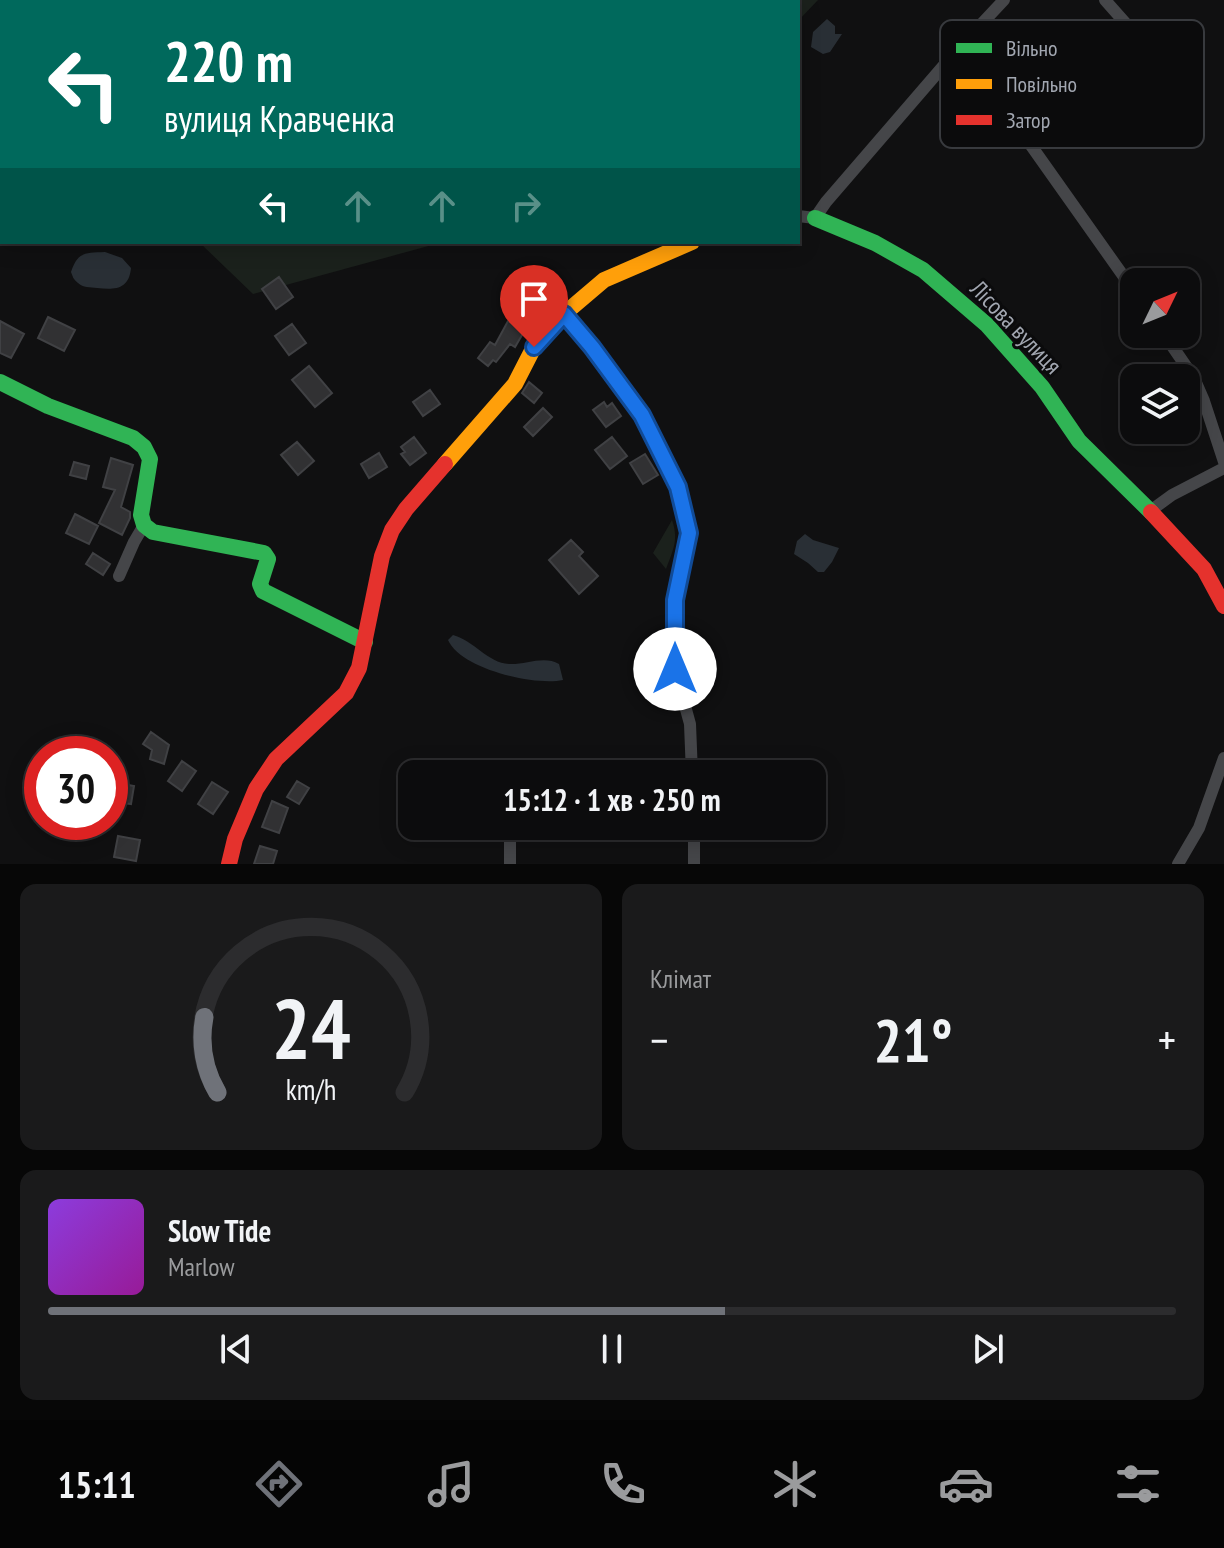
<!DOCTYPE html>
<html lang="uk">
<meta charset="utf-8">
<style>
body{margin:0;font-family:"PT Sans Narrow",sans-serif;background:#1a1a1b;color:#f1f3f6;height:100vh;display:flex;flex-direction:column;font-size:30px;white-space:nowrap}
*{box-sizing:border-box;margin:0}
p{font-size:26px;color:#9a9b9d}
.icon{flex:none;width:44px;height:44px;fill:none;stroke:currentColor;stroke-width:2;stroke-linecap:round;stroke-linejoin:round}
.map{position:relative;height:864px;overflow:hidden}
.drawer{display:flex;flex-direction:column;gap:20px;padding:20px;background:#070707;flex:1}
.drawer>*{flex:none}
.top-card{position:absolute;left:0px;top:0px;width:800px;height:244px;box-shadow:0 4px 20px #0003,0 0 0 2px #2c2c2e;background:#00695c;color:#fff;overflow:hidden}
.needle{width:52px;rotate:47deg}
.tools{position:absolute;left:1120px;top:268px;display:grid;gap:16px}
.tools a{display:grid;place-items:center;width:80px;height:80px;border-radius:16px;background:#0c0c0d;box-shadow:0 4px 20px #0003,0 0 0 2px #2c2c2e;font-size:40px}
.speed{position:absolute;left:24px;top:736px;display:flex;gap:16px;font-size:40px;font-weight:700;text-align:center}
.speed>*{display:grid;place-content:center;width:104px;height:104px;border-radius:50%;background:#0c0c0d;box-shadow:0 4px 20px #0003,0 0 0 2px #2c2c2e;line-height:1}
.speed .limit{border:12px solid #d22;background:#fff;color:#111}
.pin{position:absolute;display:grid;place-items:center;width:68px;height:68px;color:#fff;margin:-82px -34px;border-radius:50% 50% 50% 0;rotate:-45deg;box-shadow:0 0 8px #0007}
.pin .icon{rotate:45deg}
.me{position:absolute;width:88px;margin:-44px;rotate:0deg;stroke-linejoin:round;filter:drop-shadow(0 0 6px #0008)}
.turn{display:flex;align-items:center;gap:28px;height:168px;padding:0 32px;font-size:36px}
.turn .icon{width:104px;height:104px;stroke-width:2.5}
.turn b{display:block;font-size:56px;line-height:68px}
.lanes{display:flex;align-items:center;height:76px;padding:0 32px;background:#0003;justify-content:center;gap:40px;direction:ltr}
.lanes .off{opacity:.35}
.big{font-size:60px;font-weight:700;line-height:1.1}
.drawer .widget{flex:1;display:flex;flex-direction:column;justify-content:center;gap:12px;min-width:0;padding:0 28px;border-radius:16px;background:#1a1a1b}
.drawer .dial{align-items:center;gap:0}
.dial svg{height:208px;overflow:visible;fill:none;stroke:#2c2c2e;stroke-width:7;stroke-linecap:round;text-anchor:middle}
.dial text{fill:#f1f3f6;stroke:none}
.song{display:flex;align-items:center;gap:24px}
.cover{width:96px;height:96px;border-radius:12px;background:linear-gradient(135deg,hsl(270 70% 55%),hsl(300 70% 35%))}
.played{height:8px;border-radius:4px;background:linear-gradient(90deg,#6f7279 60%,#2c2c2e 60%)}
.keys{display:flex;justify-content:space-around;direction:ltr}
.heat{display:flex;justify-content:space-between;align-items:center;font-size:44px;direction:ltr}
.drawer .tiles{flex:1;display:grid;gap:20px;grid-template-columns:1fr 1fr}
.widget:last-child{grid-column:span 2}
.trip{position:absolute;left:398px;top:760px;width:428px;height:80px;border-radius:16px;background:#0c0c0d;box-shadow:0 4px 20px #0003,0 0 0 2px #2c2c2e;font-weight:700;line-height:80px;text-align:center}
.dock{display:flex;height:128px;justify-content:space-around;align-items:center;background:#050505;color:#9a9b9d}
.dock .icon{width:56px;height:56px}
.dock .current{color:#6f7279}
.dock b{font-size:36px;color:#f1f3f6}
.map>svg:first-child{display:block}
.green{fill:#1b211c}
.water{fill:#292f35}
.building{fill:#313133;stroke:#404144;stroke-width:2}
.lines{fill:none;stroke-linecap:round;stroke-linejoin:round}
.street{stroke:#454649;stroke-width:12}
.fast{stroke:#30b455;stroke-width:16}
.slow{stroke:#ff9f0a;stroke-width:16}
.jam{stroke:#e5322d;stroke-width:16}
.route-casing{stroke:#114b97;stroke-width:20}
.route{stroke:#1a73e8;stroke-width:14}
.labels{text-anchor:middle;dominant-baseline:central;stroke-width:6;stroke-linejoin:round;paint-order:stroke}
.street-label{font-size:24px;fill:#a2a7b1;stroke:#0b0b0c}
.key{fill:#0b0b0c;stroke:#383a3e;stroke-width:2}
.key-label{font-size:22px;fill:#a2a7b1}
</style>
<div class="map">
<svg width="1224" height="864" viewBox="0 0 1224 864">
<rect width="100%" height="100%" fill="#101011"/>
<!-- green -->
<path class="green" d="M686 0H818L798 21V2H687Z
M119 242H443L253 294 201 244Z
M672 520C679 540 673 550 666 569L653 553Z"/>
<!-- water -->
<path class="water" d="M827 19 835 26V34H842L830 52 823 54 811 47 813 32Z
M105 252 122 258 131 268C129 290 114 290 97 288 90 287 83 288 78 283 73 279 73 277 71 272 78 251 86 253 105 252Z
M805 534 813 540 839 548 832 562 824 572H818L808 563 794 554 797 541Z
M453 635C473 640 488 663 509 664 525 665 544 655 559 664L563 680C534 686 461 669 448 640Z"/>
<!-- building -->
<path class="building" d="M279 277 293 297 276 309 262 289Z
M48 317 75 330 64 351 38 338Z
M0 321 24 334 11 358 0 353Z
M508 321 525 330 515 347 510 344 496 362 493 360 488 366 478 358 490 342 495 345Z
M292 324 306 343 289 355 275 336Z
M309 366 332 393 315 407 292 380Z
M529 382 542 393 534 403 522 393Z
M430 390 440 404 423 416 413 402Z
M604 402 607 407 612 403 621 416 606 427 593 410Z
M543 408 552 417 533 436 524 427Z
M414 437 426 453 410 465 401 454 405 452 401 447Z
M612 437 627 456 610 469 595 450Z
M297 442 314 461 298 475 281 455Z
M379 453 387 467 369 478 361 464Z
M645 454 658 475 643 484 630 463Z
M111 458 133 465 121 507 130 512V518L122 535 99 523 115 490 103 487Z
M74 462 89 466 86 479 70 475Z
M75 514 98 526 89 544 66 533Z
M571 540 583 552 579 556 598 576 579 594 549 560Z
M93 553 110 564 103 575 86 564Z
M151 732 169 745 164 764 150 759 152 750 143 744Z
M182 761 196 771 182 791 168 781Z
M297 781 309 788 299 804 287 797Z
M113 782 134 786 131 804 110 801Z
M212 782 228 792 213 814 198 804Z
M272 801 288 808 279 833 262 827Z
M118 836 140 840 136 861 114 857Z
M260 846 277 851 273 864H254Z"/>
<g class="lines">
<!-- street -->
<path class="street" d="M667 0 668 2
M1105 0 1128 26 1143 54
M636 2 642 0
M958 49 1025 137 1134 291
M798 216 815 218 826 202 958 49 1004 0
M564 314 592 347 642 415 678 487 689 533 675 600V669L690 724 692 774
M1164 334 1194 378 1204 401 1224 462
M1150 511 1172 495 1224 468
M119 576 134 542 144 525
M510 864V840L520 826
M694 864V826
M1178 864 1199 828 1224 758"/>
<!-- fast -->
<path class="fast" d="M815 218 875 243 923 270 987 325 1042 387 1079 441 1151 512
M0 382 48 406 133 438 144 447 150 459 141 515 144 525 153 532 264 553 268 559 260 584 263 591 365 642"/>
<!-- slow -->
<path class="slow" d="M445 464 515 384 534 347 564 314 604 280 692 242"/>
<!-- jam -->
<path class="jam" d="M1151 512 1204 569 1224 606
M229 864 235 839 256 789 276 759 346 693 359 668 382 556 392 530 406 509 445 464"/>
</g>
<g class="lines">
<defs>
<path id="route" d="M534 347 564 314 592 347 642 415 678 487 689 533 675 600V669"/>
</defs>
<!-- route casing -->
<use href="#route" class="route-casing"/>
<!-- route -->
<use href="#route" class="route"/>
</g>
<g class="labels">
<!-- street labels -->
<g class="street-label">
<text transform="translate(1016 327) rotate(46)">Лісова вулиця</text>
</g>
</g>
<!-- legend -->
<rect x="940" y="20" width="264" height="128" rx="12" class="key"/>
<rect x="956" y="43" width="36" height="10" fill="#30b455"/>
<rect x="956" y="79" width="36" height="10" fill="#ff9f0a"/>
<rect x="956" y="115" width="36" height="10" fill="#e5322d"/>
<g class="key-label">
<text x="1006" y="56">Вільно</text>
<text x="1006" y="92">Повільно</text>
<text x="1006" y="128">Затор</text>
</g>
</svg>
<div class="tools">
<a><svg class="needle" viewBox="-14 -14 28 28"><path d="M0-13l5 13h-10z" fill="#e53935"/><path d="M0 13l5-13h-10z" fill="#9a9b9d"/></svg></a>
<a><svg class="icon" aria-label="layers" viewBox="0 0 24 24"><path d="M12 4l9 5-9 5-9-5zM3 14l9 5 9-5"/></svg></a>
</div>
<div class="speed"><div class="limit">30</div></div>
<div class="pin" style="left:534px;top:347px;background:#d93025"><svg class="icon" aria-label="arrive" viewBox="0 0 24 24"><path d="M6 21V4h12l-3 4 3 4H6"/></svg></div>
<svg class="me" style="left:675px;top:669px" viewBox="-20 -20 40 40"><circle r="19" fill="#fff"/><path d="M0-13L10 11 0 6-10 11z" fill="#1a73e8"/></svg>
<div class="trip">15:12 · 1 хв · 250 m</div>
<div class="top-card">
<div class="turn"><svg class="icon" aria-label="left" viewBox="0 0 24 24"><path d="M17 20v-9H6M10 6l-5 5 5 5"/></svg><div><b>220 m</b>вулиця Кравченка</div></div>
<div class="lanes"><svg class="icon" aria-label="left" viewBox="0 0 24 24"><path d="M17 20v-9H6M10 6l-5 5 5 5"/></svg><svg class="icon off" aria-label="ahead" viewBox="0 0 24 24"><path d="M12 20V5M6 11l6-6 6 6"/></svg><svg class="icon off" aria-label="ahead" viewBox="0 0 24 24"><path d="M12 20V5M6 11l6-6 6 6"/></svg><svg class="icon off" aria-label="right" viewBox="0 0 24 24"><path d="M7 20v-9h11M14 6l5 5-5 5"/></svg></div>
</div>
</div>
<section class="drawer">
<div class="tiles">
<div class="widget dial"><svg viewBox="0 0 100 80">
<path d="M14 69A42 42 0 1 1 86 69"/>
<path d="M14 69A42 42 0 0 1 9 40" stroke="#6f7279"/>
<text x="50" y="56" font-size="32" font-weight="700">24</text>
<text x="50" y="72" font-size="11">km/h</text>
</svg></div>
<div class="widget"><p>Клімат</p>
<div class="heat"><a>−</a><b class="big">21°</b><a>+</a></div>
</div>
<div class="widget">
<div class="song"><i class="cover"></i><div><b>Slow Tide</b><p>Marlow</p></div></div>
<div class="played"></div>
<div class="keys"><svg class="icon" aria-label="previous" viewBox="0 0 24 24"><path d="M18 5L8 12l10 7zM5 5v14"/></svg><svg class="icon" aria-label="pause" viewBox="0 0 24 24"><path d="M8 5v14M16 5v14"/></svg><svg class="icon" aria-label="next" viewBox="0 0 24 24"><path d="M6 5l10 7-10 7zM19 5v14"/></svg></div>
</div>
</div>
</section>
<nav class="dock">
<b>15:11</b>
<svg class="icon current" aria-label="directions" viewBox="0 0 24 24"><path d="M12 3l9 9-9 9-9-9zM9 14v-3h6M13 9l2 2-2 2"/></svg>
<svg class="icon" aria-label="music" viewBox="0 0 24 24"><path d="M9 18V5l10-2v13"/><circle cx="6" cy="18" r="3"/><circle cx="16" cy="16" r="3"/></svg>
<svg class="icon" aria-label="phone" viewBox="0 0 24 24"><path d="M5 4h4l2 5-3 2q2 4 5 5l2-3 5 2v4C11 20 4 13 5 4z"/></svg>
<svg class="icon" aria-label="climate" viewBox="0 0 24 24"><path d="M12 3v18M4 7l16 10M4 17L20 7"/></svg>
<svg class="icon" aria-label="car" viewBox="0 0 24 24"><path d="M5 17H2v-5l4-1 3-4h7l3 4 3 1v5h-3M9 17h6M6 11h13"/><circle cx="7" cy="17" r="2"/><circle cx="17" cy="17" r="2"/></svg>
<svg class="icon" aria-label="filters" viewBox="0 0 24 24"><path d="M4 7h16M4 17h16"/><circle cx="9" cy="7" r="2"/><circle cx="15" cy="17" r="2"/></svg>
</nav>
